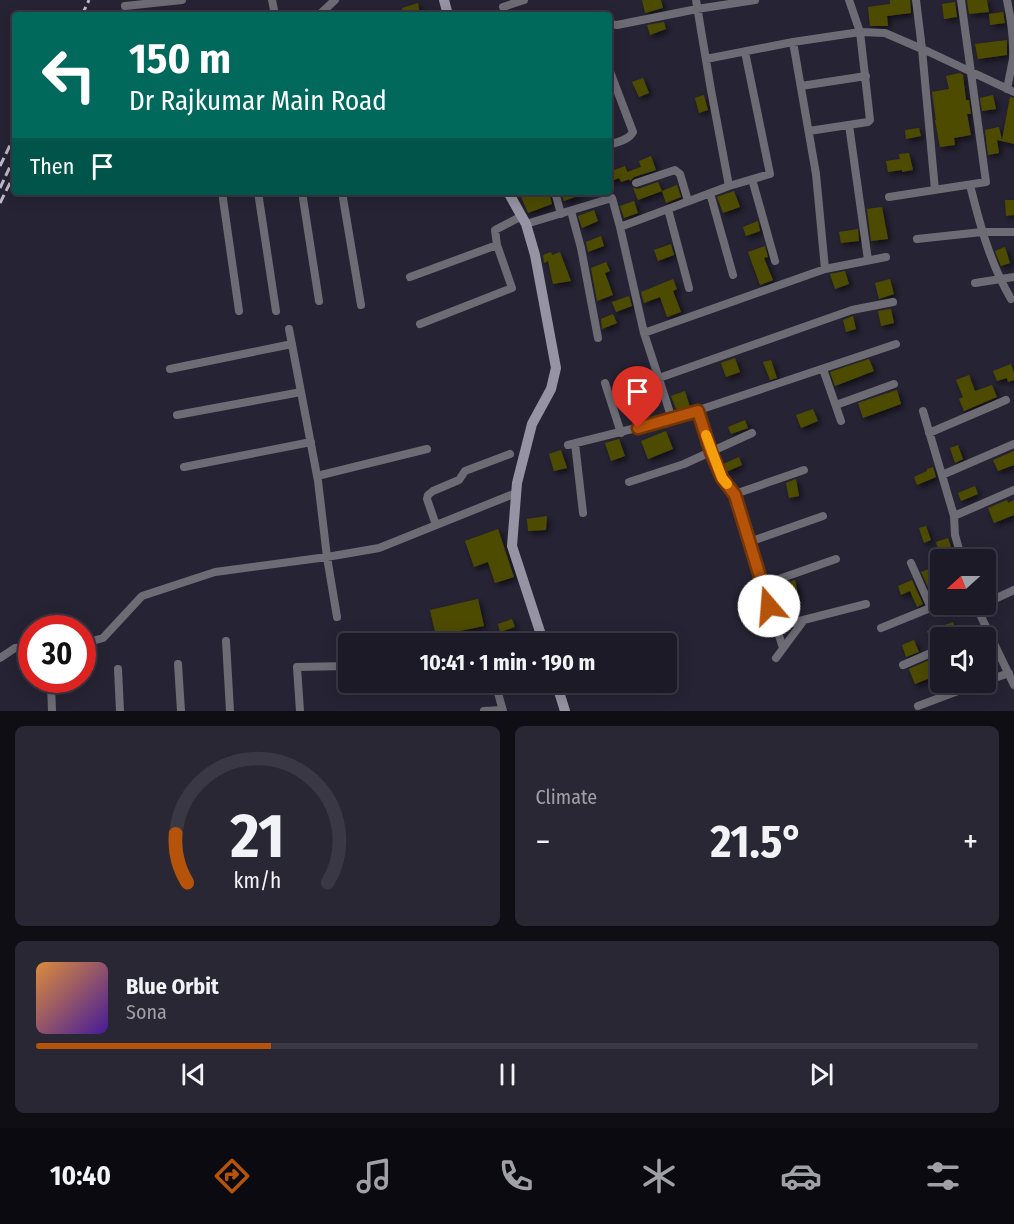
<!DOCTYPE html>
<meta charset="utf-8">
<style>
body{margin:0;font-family:"Fira Sans Condensed",sans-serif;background:#292733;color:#f1f3f6;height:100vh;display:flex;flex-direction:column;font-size:22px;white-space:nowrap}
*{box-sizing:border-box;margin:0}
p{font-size:20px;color:#a0a1a7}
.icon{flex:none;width:33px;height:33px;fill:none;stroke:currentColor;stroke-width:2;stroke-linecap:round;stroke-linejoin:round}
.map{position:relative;height:711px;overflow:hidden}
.side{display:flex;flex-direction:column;gap:15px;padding:15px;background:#0f0e15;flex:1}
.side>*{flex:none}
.top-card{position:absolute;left:12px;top:12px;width:600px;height:183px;border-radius:6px;box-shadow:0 3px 15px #0003,0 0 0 2px #3a3844;background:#00695c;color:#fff;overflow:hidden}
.needle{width:39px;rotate:249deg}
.buttons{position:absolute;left:930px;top:549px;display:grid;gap:12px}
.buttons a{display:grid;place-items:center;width:66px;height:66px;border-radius:6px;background:#1c1a27;box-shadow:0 3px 15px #0003,0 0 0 2px #3a3844;font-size:30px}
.speed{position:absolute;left:18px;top:615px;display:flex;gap:12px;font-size:30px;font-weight:700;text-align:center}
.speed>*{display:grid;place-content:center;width:78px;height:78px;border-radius:50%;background:#1c1a27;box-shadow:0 3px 15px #0003,0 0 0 2px #3a3844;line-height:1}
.speed .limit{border:9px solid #d22;background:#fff;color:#111}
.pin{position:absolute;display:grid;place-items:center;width:51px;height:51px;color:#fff;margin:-62px -26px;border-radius:50% 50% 50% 0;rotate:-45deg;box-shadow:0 0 6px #0007}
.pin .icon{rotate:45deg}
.me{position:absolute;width:66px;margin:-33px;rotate:342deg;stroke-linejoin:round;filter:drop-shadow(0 0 4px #0008)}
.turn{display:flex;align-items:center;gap:21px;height:126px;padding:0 18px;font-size:27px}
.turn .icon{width:78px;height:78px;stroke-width:2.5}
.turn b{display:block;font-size:42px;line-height:51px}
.then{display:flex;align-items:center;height:57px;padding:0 18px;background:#0003;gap:12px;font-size:22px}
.big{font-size:45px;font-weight:700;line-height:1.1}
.side .card{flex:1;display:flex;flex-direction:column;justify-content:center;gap:9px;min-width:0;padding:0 21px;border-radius:9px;background:#292733}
.side .dial{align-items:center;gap:0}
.dial svg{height:156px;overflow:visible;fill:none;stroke:#3a3844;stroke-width:7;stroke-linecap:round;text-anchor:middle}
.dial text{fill:#f1f3f6;stroke:none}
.song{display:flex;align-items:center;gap:18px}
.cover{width:72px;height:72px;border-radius:9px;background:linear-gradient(135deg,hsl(30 70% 55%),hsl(260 70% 35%))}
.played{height:6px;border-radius:3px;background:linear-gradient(90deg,#b45309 25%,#3a3844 25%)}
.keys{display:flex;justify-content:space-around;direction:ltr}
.heat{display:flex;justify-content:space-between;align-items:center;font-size:33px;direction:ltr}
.side .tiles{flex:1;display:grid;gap:15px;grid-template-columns:1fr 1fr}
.card:last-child{grid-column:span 2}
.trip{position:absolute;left:338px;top:633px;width:339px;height:60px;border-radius:6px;background:#1c1a27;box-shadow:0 3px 15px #0003,0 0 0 2px #3a3844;font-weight:700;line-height:60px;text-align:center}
.dock{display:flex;height:96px;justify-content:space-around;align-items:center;background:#0b0a10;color:#a0a1a7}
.dock .icon{width:42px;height:42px}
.dock .active{color:#b45309}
.dock b{font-size:27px;color:#f1f3f6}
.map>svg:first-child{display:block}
.building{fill:#4e4c01;filter:url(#shadow)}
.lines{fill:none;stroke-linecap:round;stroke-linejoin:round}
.street{stroke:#6d6c75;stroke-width:8}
.secondary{stroke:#9694a2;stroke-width:10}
.rail{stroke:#bdbbc8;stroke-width:3;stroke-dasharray:9 4.5;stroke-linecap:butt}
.route-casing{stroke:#753606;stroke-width:15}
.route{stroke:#b45309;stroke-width:10}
.slow{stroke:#f59e0b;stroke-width:10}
</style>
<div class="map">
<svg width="1014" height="711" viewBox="0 0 1014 711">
<defs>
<filter id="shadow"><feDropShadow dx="3" dy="3" stdDeviation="3" flood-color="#0009"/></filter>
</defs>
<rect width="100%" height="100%" fill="#262334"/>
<!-- building -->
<path class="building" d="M642 0H661L663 8 645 13Z
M890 0H910L911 13 887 16 888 26H870L868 7 890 4Z
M967 0H987L989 12 969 14Z
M955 2 957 17 944 19 942 4Z
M418 3 420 15H403L402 8Z
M1003 12 1005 23 990 25 989 14Z
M664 22 666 29 650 35 647 25Z
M1007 40V55L978 59 975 44Z
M960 73 963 75 966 100H969L971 114H967L971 135 954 138 955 145 940 147 935 120H936L932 92 949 89 946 76Z
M643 78 649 93 639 97 632 82Z
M704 95 708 110 699 113 695 98Z
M993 95 996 109 982 111 980 98Z
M1010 97 1014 98V144L997 140 999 153 988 155 985 130 999 127 1002 140Z
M919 128 921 136 906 139 905 130Z
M909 153 913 170 902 172V170L888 172 886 161 900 159 899 154Z
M651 156 656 170 634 177 630 181 627 172 641 167 639 161Z
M625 166 630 179 621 182 619 178 609 182V172Z
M658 182 662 191 638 200 633 188 638 189Z
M677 185 681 197 666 203 662 191Z
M734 191 740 207 723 213 717 197Z
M519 192H549L552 204 528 213Z
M561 192H586V193L564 201Z
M1005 200H1014V215L1006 216Z
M634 201 638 213 624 218 620 206Z
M882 207 888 239 871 241 867 209Z
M594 210 598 221 582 228 578 216Z
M758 221 760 231 746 236 743 227Z
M858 229 859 241 841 243 839 232Z
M601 236 604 246 588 252 586 242Z
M671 244 674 255 658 261 654 250Z
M765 246 768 257 764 258 773 280 760 285 748 252Z
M1005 247 1010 263 1001 266 995 251Z
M551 252 552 255 560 252 571 281 553 284 548 261 544 263 543 255Z
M606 262 610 271 605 273 613 295 597 301 591 268Z
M845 271 849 284 835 289 830 274Z
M673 279 677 289 673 291 681 312 667 317 660 297 644 303 641 292Z
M890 279 894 294 879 299 875 283Z
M629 296 632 306 616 312 612 302Z
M891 309 894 323 881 326 878 311Z
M613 314 617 323 602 329 601 319Z
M853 316 856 329 846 332 843 320Z
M735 358 740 372 726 377 721 363Z
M869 359 874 371 835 386 830 372Z
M771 360 777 378 770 380 763 362Z
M1011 364 1014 373V380L1008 382 1007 378 997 381 993 371Z
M969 375 975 391 992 385 997 397 964 411 959 399 963 397 956 380Z
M897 390 901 404 863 418 858 403Z
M685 391 690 407 677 411 671 396Z
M813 409 818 421 801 428 796 415Z
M745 420 748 428 731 434 728 427Z
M666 431 673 449 648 459 641 441Z
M619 439 625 456 611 461 605 443Z
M958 445 963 459 955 463 950 448Z
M561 450 567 468 554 471 549 454Z
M1014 451V465L998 471 993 460Z
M739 457 742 465 726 472 723 464Z
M933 467 936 477 917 485 914 477 927 471V469Z
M796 479 799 496 789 498 786 483Z
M975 486 978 494 961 501 958 493Z
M1007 500 1008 503 1014 500V515L994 523 988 508Z
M547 516 546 530 528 531 527 519Z
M926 526 931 540 924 543 919 528Z
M498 529 514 577 495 583 488 562 474 567 465 541Z
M948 538 952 550 940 555 936 542Z
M934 567 940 583V597L934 600 921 572Z
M795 580 799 599 787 601 784 584Z
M912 580 923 604 917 607 910 591 901 595 898 586Z
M478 599 484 626 436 636 430 610Z
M512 619 515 627 500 632 498 624Z
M953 622 959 638H940V643L933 646 927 631Z
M914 640 919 652 906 657 902 645Z
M929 660 935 676 915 684 909 669Z"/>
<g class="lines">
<!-- street -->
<path class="street" d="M272 0 275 15
M696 0 711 90 729 186
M916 0 922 49 935 190
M125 6 182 0
M503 7 524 0
M319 15 335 0
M609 24 617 25 697 9 755 0
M793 42 816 174 825 269
M706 59 793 42 860 32 885 33 929 52 1014 92
M609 69 633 132C629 140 617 142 609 145
M801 86 866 76
M1007 89C1009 79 1011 69 1013 59 1014 40 1011 19 1007 0
M849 125 868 260
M809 131 868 122 870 120 860 32 849 0
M752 179 775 261
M636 183 675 170 680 174 688 201
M970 185C980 225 990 263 1011 299
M222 192 239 311
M258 192 276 311
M302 192 319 301
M342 192 361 305
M555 192 561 214
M710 193 733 275
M889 197 986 182 961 0
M668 209 689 288
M571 211 581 248 598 338
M526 224 612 198 620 227 644 333 672 419
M620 227 729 186 770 174 745 52
M917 239 982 232H1014
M410 277 497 245
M975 283 1014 277
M420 324 512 288 497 245 495 230 522 216
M289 329 318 481 327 557 337 617
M644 333 825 269 886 257
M170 369 292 344
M823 369 841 421
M659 378 852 310 893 302
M605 383 621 433
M836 405 894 384
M698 411 712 452 722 478 735 494 749 542 783 648
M923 411 954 516 955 535 962 560
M177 415 301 392
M929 433 1006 400
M575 443 583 513
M568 445 672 419 896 344
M184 467 311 442
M942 475 1014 444
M317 476 427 449
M629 482 684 464 752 433
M735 494 804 470
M954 516 1014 490
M436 525 427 499 428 495 433 491 459 480 465 471 510 454
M749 542 823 516
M911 563 931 608
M762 585 836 559
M986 603 1014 590
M975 604 1014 685
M776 627 866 604
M881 628 940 604
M967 638 987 629
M226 641 230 711
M82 644 103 638 142 596 215 572 327 557 379 548 516 493
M0 658 15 648 32 647
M776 658 804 620
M178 664 181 711
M903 665 940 649
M118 669 120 711
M986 681 1009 673
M495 682 503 711
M51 684 52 711
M918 706 982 682
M300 711 297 667 348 666
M484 711 502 710"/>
<!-- secondary -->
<path class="secondary" d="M444 0 448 15
M508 192 526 224 535 255 556 368 551 389 532 424 517 483 512 546 544 644
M556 682 565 711"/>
<!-- rail -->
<path class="rail" d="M82 15 89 0
M0 166 15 135
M0 188 15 156
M0 203 11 181"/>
</g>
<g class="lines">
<defs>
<path id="route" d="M638 428 698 411 711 452 722 478 735 495 769 606"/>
</defs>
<!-- route casing -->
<use href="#route" class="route-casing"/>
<!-- route -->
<use href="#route" class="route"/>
<!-- slow -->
<path class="slow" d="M706 435 722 478 727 484"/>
</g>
</svg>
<div class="buttons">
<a><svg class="needle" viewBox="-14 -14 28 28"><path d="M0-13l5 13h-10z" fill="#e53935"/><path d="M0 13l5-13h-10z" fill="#a0a1a7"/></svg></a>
<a><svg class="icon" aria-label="sound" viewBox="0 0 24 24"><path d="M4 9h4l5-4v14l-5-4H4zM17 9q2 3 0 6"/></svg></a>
</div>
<div class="speed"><div class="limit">30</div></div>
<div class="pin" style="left:638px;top:428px;background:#d93025"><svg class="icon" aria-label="arrive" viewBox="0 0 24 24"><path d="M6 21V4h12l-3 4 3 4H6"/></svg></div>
<svg class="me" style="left:769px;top:606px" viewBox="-20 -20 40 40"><circle r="19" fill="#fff"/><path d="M0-13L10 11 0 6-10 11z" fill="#b45309"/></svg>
<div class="trip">10:41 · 1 min · 190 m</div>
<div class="top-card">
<div class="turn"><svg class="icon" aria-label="left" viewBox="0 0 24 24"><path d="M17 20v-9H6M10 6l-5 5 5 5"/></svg><div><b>150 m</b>Dr Rajkumar Main Road</div></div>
<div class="then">Then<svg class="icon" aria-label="arrive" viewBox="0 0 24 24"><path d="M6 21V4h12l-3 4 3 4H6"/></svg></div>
</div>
</div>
<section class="side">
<div class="tiles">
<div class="card dial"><svg viewBox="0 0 100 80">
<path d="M14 69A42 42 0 1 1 86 69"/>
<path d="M14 69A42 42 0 0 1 8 44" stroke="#b45309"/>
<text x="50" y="56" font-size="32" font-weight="700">21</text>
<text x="50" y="72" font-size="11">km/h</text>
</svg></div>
<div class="card"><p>Climate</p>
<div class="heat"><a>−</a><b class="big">21.5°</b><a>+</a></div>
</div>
<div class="card">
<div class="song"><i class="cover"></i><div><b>Blue Orbit</b><p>Sona</p></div></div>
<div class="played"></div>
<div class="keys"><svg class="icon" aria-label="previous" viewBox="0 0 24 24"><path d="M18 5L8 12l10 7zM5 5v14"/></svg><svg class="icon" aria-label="pause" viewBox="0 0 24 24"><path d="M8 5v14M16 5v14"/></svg><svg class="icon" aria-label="next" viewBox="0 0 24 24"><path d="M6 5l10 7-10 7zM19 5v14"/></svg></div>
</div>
</div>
</section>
<nav class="dock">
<b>10:40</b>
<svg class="icon active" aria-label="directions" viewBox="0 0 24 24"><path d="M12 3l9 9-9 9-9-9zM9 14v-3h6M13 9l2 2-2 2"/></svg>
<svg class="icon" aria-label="music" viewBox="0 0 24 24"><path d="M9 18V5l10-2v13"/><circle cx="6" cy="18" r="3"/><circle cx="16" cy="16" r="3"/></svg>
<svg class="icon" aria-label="phone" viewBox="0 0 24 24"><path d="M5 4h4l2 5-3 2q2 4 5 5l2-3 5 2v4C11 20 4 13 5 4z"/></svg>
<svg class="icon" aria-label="climate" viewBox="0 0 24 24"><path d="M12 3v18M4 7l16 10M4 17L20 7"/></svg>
<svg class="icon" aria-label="car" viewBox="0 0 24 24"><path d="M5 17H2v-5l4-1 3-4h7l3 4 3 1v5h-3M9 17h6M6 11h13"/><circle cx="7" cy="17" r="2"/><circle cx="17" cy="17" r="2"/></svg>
<svg class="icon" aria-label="filters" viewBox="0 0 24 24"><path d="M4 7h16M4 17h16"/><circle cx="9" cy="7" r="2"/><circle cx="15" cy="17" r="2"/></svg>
</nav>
